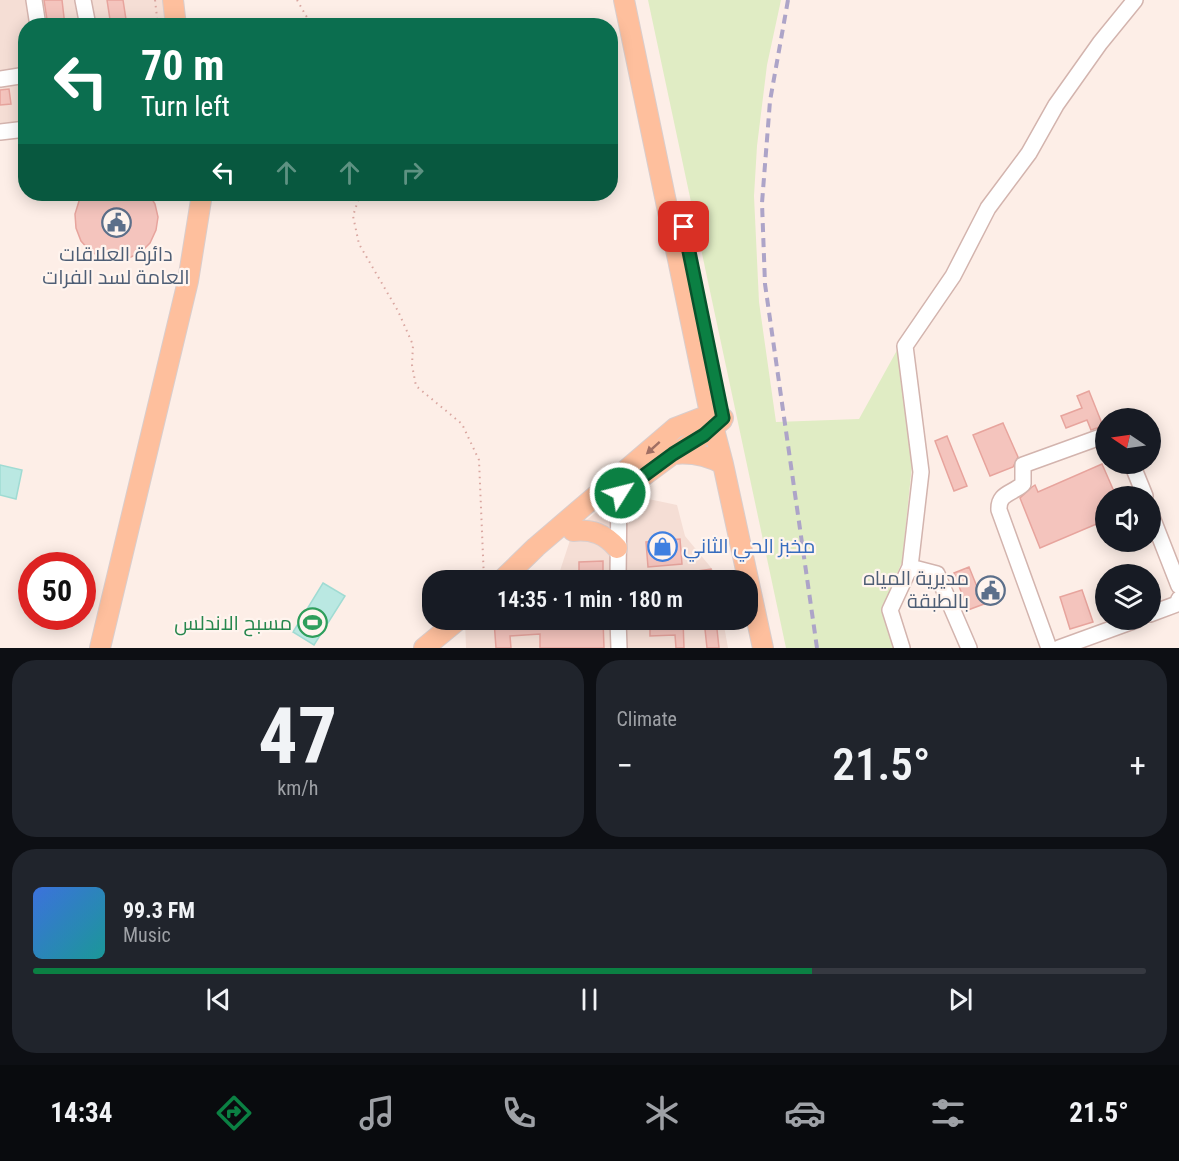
<!DOCTYPE html>
<meta charset="utf-8">
<style>
body{margin:0;font-family:"Roboto Condensed",Cairo,sans-serif;background:#20242c;color:#f1f3f6;height:100vh;display:flex;flex-direction:column;font-size:22px;white-space:nowrap}
*{box-sizing:border-box;margin:0}
p{font-size:20px;color:#9ea1a6}
.icon{flex:none;width:33px;height:33px;fill:none;stroke:currentColor;stroke-width:2;stroke-linecap:round;stroke-linejoin:round}
.map{position:relative;height:648px;overflow:hidden}
.details{display:flex;flex-direction:column;gap:12px;padding:12px;background:#0d0f14;flex:1}
.details>*{flex:none}
.guide{position:absolute;left:18px;top:18px;width:600px;height:183px;border-radius:24px;box-shadow:0 3px 15px #0003;background:#0b6e4f;color:#fff;overflow:hidden}
.needle{width:39px;rotate:283deg}
.buttons{position:absolute;left:1095px;top:408px;display:grid;gap:12px}
.buttons a{display:grid;place-items:center;width:66px;height:66px;border-radius:50%;background:#171b24;box-shadow:0 3px 15px #0003;font-size:30px}
.speed{position:absolute;left:18px;top:552px;display:flex;gap:12px;font-size:30px;font-weight:700;text-align:center}
.speed>*{display:grid;place-content:center;width:78px;height:78px;border-radius:50%;background:#171b24;box-shadow:0 3px 15px #0003;line-height:1}
.speed .limit{border:9px solid #d22;background:#fff;color:#111}
.pin{position:absolute;display:grid;place-items:center;width:51px;height:51px;color:#fff;margin:-26px;border-radius:12px;box-shadow:0 3px 9px #0006}
.me{position:absolute;width:66px;margin:-33px;rotate:54deg;stroke-linejoin:round;filter:drop-shadow(0 0 4px #0008)}
.turn{display:flex;align-items:center;gap:21px;height:126px;padding:0 24px;font-size:27px}
.turn .icon{width:78px;height:78px;stroke-width:2.5}
.turn b{display:block;font-size:42px;line-height:51px}
.lanes{display:flex;align-items:center;height:57px;padding:0 24px;background:#0003;justify-content:center;gap:30px;direction:ltr}
.lanes .off{opacity:.35}
.big{font-size:45px;font-weight:600;line-height:1.1}
.details .widget{flex:1;display:flex;flex-direction:column;justify-content:center;gap:9px;min-width:0;padding:0 21px;border-radius:24px;background:#20242c}
.details .dial{align-items:center;gap:0}
.dial b{font-size:78px;line-height:1}
.song{display:flex;align-items:center;gap:18px}
.cover{width:72px;height:72px;border-radius:9px;background:linear-gradient(135deg,hsl(220 70% 55%),hsl(180 70% 35%))}
.played{height:6px;border-radius:3px;background:linear-gradient(90deg,#0b8043 70%,#363941 70%)}
.keys{display:flex;justify-content:space-around;direction:ltr}
.heat{display:flex;justify-content:space-between;align-items:center;font-size:33px;direction:ltr}
.details .tiles{flex:1;display:grid;gap:12px;grid-template-columns:1fr 1fr}
.widget:last-child{grid-column:span 2}
.trip{position:absolute;left:422px;top:570px;width:336px;height:60px;border-radius:24px;background:#171b24;box-shadow:0 3px 15px #0003;font-weight:600;line-height:60px;text-align:center}
.tabs{display:flex;height:96px;justify-content:space-around;align-items:center;background:#090b0e;color:#9ea1a6}
.tabs .icon{width:42px;height:42px}
.tabs .active{color:#0b8043}
.tabs b{font-size:27px;color:#f1f3f6}
.map>svg:first-child{display:block}
.residential{fill:#f5ded5}
.green{fill:#e0ecc4}
.water{fill:#bae8e2;stroke:#a0dbd3;stroke-width:1.5}
.building{fill:#f4c4bd;stroke:#e7a49d;stroke-width:1.5}
.lines{fill:none;stroke-linecap:round;stroke-linejoin:round}
.minor-casing{stroke:#d3b4ae;stroke-width:18}
.major-casing{stroke:#d9cdcc;stroke-width:22}
.path{stroke:#d9a6a0;stroke-width:2;stroke-dasharray:1.5 4.5;stroke-linecap:butt}
.minor{stroke:#fff;stroke-width:15}
.major{stroke:#febf9d;stroke-width:20}
.rail{stroke:#ada4c8;stroke-width:4;stroke-dasharray:9 6;stroke-linecap:butt}
.oneway{fill:#a16f63}
.route-casing{stroke:#07532c;stroke-width:15}
.route{stroke:#0b8043;stroke-width:10}
.labels{text-anchor:middle;dominant-baseline:central;stroke-width:4.5;stroke-linejoin:round;paint-order:stroke}
.service-label{font-size:20px;fill:#4e5e75;stroke:#fff4ee}
.shop-label{font-size:20px;fill:#366cbe;stroke:#fff4ee;text-anchor:start}
.leisure-label{font-size:20px;fill:#27864d;stroke:#fff4ee;text-anchor:end}
</style>
<div class="map">
<svg width="1179" height="648" viewBox="0 0 1179 648">
<rect width="100%" height="100%" fill="#fdeee7"/>
<!-- residential -->
<path class="residential" d="M0 0H173L176 25 26 26 25 129 0 132Z
M620 493 677 505 685 536 713 570 715 580H557L573 531Z
M465 620H723L728 648H466Z"/>
<!-- green -->
<path class="green" d="M648 0H781L767 65 757 146 754 196 759 302 776 422 859 419 901 343 915 436 902 562 883 607 893 648H786Z"/>
<!-- water -->
<path class="water" d="M0 465 22 470 16 499 0 495Z
M323 583 345 596 314 645 293 632Z"/>
<!-- building -->
<path class="building" d="M44 0H62L65 26H48Z
M107 0H123L127 26H111Z
M9 89 11 104 0 105V90Z
M84 194H149L155 204 158 217 156 230 150 243 141 252 129 258 115 260 102 258 90 251 81 241 76 228 75 214 79 201Z
M1089 391 1103 426 1091 430 1087 420 1066 428 1061 416 1082 408 1077 396Z
M1003 423 1018 457 1013 467 990 476 973 435Z
M947 436 967 486 954 491 935 441Z
M1102 464 1116 496H1106V520L1040 548 1020 498 1032 487 1035 485 1038 492Z
M680 539 682 564 648 567 646 542Z
M603 561V580H579V562Z
M969 567 984 604 968 610 954 573Z
M711 569 712 580H699L698 571Z
M1082 590 1093 622 1070 629 1060 597Z
M509 620H603L604 648H540V634L510 636 511 648H496L494 621Z
M650 620H683L684 648H676L675 635 650 636Z
M704 620H716L719 648H707Z"/>
<g class="lines">
<defs>
<path id="minor" d="M34 0 38 26
M83 0 88 26
M0 79 26 75
M0 132 26 129
M1132 464 1145 496
M1150 512 1179 586
M910 567 937 574 969 648
M618 580 619 488
M1150 614 1177 604 1179 599
M618 620 619 648
M902 648 890 610 910 567 921 472 905 346 953 276 988 208 1029 153 1056 105 1100 43 1135 0
M1049 648 999 510C998 493 1012 494 1023 484V465L1106 435
M1059 648 1136 620"/>
<path id="major" d="M173 0 176 26
M624 0 711 418 723 464 763 648
M673 454C692 452 707 455 723 464
M610 501 673 454 704 435 722 420
M573 531C592 529 605 534 617 548
M502 580 536 547 675 428 701 418H723
M100 648 188 281 202 194
M424 648 458 620"/>
</defs>
<!-- minor casing -->
<use href="#minor" class="minor-casing"/>
<!-- major casing -->
<use href="#major" class="major-casing"/>
<!-- path -->
<path class="path" d="M155 0 158 26
M297 0 312 26
M360 194 353 216 359 244 398 311 413 345 412 365 416 386 462 424 479 460 484 580"/>
<!-- minor -->
<use href="#minor" class="minor"/>
<!-- major -->
<use href="#major" class="major"/>
<!-- rail -->
<path class="rail" d="M788 0 770 101 762 203 765 284 817 648"/>
</g>
<!-- one-way arrows -->
<defs><path id="oneway-solid" d="M-6-.8H1V-3.2L6.5 0L1 3.2V.8H-6Z" transform="scale(1.5)"/></defs>
<use class="oneway" href="#oneway-solid" transform="translate(653 448) rotate(138)"/>
<g class="lines">
<defs>
<path id="route" d="M620 493 673 454 704 435 723 418 684 227"/>
</defs>
<!-- route casing -->
<use href="#route" class="route-casing"/>
<!-- route -->
<use href="#route" class="route"/>
</g>
<!-- icons -->
<defs>
<symbol id="civic-ring" viewBox="-11 -11 22 22"><circle r="9.5" fill="#fff4ee" stroke="#5c6f8a" stroke-width="1.5"/><path d="M-.6-6.5H3V-4.5H.6V-3L4-1V1h2V6H-6V1h2V-1L-.6-3ZM-1.2 2.5V6h2.4V2.5Z" fill="#5c6f8a"/></symbol>
<symbol id="shop-ring" viewBox="-11 -11 22 22"><circle r="9.5" fill="#fff4ee" stroke="#3f7fe0" stroke-width="1.5"/><path d="M-5-2.5h2.3a2.7 3.5 0 0 1 5.4 0H5L5.5 6h-11ZM-1.5-2.5h3a1.5 2.3 0 0 0-3 0Z" fill="#3f7fe0"/></symbol>
<symbol id="stadium-ring" viewBox="-11 -11 22 22"><circle r="9.5" fill="#fff4ee" stroke="#2e9e5b" stroke-width="1.5"/><path d="M0-5a6.5 5 0 1 0 0 10a6.5 5 0 1 0 0-10ZM-3.5-1.8h7v3.6h-7Z" fill="#2e9e5b"/></symbol>
</defs>
<g fill-rule="evenodd">
<use href="#civic-ring" x="100" y="206" width="33" height="33"/>
<use href="#shop-ring" x="646" y="530" width="33" height="33"/>
<use href="#civic-ring" x="974" y="574" width="33" height="33"/>
<use href="#stadium-ring" x="296" y="606" width="33" height="33"/>
</g>
<g class="labels">
<!-- service labels -->
<g class="service-label">
<text x="116" y="254">دائرة العلاقات<tspan x="116" dy="23">العامة لسد الفرات</tspan></text>
<text x="969" y="578" text-anchor="end">مديرية المياه<tspan x="969" dy="23">بالطبقة</tspan></text>
</g>
<!-- shop labels -->
<g class="shop-label">
<text x="683" y="546">مخبز الحي الثاني</text>
</g>
<!-- leisure labels -->
<g class="leisure-label">
<text x="292" y="623">مسبح الاندلس</text>
</g>
</g>
</svg>
<div class="buttons">
<a><svg class="needle" viewBox="-14 -14 28 28"><path d="M0-13l5 13h-10z" fill="#e53935"/><path d="M0 13l5-13h-10z" fill="#9ea1a6"/></svg></a>
<a><svg class="icon" aria-label="sound" viewBox="0 0 24 24"><path d="M4 9h4l5-4v14l-5-4H4zM17 9q2 3 0 6"/></svg></a>
<a><svg class="icon" aria-label="layers" viewBox="0 0 24 24"><path d="M12 4l9 5-9 5-9-5zM3 14l9 5 9-5"/></svg></a>
</div>
<div class="speed"><div class="limit">50</div></div>
<div class="pin" style="left:684px;top:227px;background:#d93025"><svg class="icon" aria-label="arrive" viewBox="0 0 24 24"><path d="M6 21V4h12l-3 4 3 4H6"/></svg></div>
<svg class="me" style="left:620px;top:493px" viewBox="-20 -20 40 40"><circle r="17" fill="#0b8043" stroke="#fff" stroke-width="3"/><path d="M0-11L8 9 0 5-8 9z" fill="#fff"/></svg>
<div class="trip">14:35 · 1 min · 180 m</div>
<div class="guide">
<div class="turn"><svg class="icon" aria-label="left" viewBox="0 0 24 24"><path d="M17 20v-9H6M10 6l-5 5 5 5"/></svg><div><b>70 m</b>Turn left</div></div>
<div class="lanes"><svg class="icon" aria-label="left" viewBox="0 0 24 24"><path d="M17 20v-9H6M10 6l-5 5 5 5"/></svg><svg class="icon off" aria-label="ahead" viewBox="0 0 24 24"><path d="M12 20V5M6 11l6-6 6 6"/></svg><svg class="icon off" aria-label="ahead" viewBox="0 0 24 24"><path d="M12 20V5M6 11l6-6 6 6"/></svg><svg class="icon off" aria-label="right" viewBox="0 0 24 24"><path d="M7 20v-9h11M14 6l5 5-5 5"/></svg></div>
</div>
</div>
<section class="details">
<div class="tiles">
<div class="widget dial"><b>47</b><p>km/h</p></div>
<div class="widget"><p>Climate</p>
<div class="heat"><a>−</a><b class="big">21.5°</b><a>+</a></div>
</div>
<div class="widget">
<div class="song"><i class="cover"></i><div><b>99.3 FM</b><p>Music</p></div></div>
<div class="played"></div>
<div class="keys"><svg class="icon" aria-label="previous" viewBox="0 0 24 24"><path d="M18 5L8 12l10 7zM5 5v14"/></svg><svg class="icon" aria-label="pause" viewBox="0 0 24 24"><path d="M8 5v14M16 5v14"/></svg><svg class="icon" aria-label="next" viewBox="0 0 24 24"><path d="M6 5l10 7-10 7zM19 5v14"/></svg></div>
</div>
</div>
</section>
<nav class="tabs">
<b>14:34</b>
<svg class="icon active" aria-label="directions" viewBox="0 0 24 24"><path d="M12 3l9 9-9 9-9-9zM9 14v-3h6M13 9l2 2-2 2"/></svg>
<svg class="icon" aria-label="music" viewBox="0 0 24 24"><path d="M9 18V5l10-2v13"/><circle cx="6" cy="18" r="3"/><circle cx="16" cy="16" r="3"/></svg>
<svg class="icon" aria-label="phone" viewBox="0 0 24 24"><path d="M5 4h4l2 5-3 2q2 4 5 5l2-3 5 2v4C11 20 4 13 5 4z"/></svg>
<svg class="icon" aria-label="climate" viewBox="0 0 24 24"><path d="M12 3v18M4 7l16 10M4 17L20 7"/></svg>
<svg class="icon" aria-label="car" viewBox="0 0 24 24"><path d="M5 17H2v-5l4-1 3-4h7l3 4 3 1v5h-3M9 17h6M6 11h13"/><circle cx="7" cy="17" r="2"/><circle cx="17" cy="17" r="2"/></svg>
<svg class="icon" aria-label="filters" viewBox="0 0 24 24"><path d="M4 7h16M4 17h16"/><circle cx="9" cy="7" r="2"/><circle cx="15" cy="17" r="2"/></svg>
<b>21.5°</b>
</nav>
